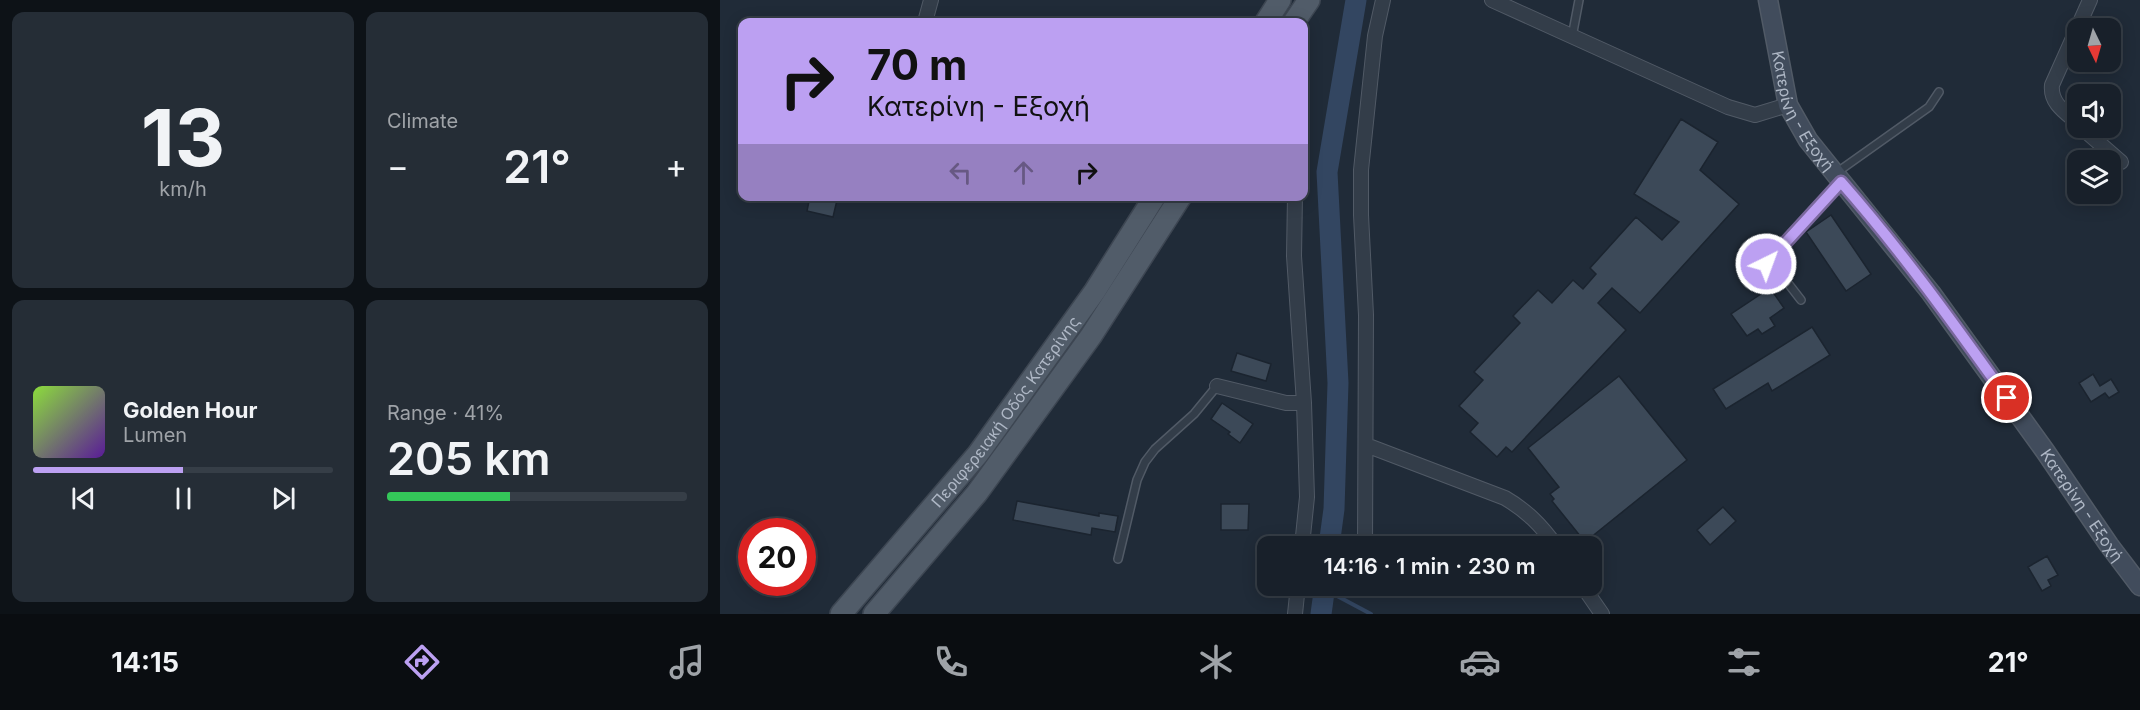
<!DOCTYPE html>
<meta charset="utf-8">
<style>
body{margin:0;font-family:Inter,sans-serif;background:#252d36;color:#f1f3f6;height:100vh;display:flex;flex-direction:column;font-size:22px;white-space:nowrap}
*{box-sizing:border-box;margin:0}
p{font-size:20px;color:#9fa3a8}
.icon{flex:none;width:33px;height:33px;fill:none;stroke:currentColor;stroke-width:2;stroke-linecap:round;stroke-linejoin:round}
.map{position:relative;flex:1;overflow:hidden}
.panel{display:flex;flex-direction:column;gap:12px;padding:12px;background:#0d1217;width:720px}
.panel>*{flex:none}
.banner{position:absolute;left:18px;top:18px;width:570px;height:183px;border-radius:12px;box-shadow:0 3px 15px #0003,0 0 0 2px #363e47;background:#bca0f2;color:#111;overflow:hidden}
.needle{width:39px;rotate:175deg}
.tools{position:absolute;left:1347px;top:18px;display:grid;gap:12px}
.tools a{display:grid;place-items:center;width:54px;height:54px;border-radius:12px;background:#18202a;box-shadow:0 3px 15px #0003,0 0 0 2px #363e47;font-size:30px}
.speed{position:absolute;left:18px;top:518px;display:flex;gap:12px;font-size:30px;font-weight:700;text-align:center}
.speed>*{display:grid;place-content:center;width:78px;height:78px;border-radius:50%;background:#18202a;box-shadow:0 3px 15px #0003,0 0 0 2px #363e47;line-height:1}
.speed .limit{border:9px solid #d22;background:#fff;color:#111}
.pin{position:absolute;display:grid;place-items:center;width:51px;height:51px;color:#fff;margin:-26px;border:3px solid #fff;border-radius:50%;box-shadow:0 2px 6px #0007}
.me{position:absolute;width:66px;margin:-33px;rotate:42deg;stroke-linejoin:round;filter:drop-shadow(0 0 4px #0008)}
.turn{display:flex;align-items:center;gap:21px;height:126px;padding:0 30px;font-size:27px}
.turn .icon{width:78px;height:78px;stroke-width:2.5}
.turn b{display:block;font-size:42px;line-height:51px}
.lanes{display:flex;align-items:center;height:57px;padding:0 30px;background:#0003;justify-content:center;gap:30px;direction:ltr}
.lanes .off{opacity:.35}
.big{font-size:45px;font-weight:600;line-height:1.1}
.panel .tile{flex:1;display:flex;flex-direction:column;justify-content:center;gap:9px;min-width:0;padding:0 21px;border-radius:12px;background:#252d36}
.panel .dial{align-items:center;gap:0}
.dial b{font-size:78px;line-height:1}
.song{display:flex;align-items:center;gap:18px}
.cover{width:72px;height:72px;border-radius:9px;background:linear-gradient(135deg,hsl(90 70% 55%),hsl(270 70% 35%))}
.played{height:6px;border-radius:3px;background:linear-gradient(90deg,#bca0f2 50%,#363e47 50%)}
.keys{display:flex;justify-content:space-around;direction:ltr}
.heat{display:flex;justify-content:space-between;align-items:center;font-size:33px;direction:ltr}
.charge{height:9px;border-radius:4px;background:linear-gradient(90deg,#34c759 41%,#363e47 0)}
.panel .tiles{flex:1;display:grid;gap:12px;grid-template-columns:repeat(2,1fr)}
.trip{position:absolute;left:537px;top:536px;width:345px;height:60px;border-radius:12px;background:#18202a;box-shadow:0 3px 15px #0003,0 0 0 2px #363e47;font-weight:600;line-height:60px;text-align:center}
.tabs{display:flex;height:96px;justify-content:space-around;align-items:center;background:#0a0d11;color:#9fa3a8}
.tabs .icon{width:42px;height:42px}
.tabs .on{color:#bca0f2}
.tabs b{font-size:27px;color:#f1f3f6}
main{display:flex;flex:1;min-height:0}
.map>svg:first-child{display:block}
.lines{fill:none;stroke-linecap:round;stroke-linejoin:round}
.stream{stroke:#334661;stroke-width:4}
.river{stroke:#334661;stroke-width:21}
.building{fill:#3c4958;stroke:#1b242f;stroke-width:1.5}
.service-casing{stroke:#515a66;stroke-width:10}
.minor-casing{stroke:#515a66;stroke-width:16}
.secondary-casing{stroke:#515a66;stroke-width:21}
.primary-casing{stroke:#3d4652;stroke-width:24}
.service{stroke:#333d49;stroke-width:7}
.minor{stroke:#333d49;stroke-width:14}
.secondary{stroke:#414c5c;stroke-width:18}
.primary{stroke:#515c69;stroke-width:21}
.route-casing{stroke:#7a689d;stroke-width:15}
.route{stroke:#bca0f2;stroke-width:10}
.labels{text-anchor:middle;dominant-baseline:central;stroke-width:6;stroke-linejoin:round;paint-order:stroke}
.street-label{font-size:16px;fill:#aeb7c5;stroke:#19222d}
</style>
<main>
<section class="panel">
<div class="tiles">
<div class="tile dial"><b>13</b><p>km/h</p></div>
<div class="tile"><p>Climate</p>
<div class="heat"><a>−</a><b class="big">21°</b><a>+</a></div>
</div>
<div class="tile">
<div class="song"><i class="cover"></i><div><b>Golden Hour</b><p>Lumen</p></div></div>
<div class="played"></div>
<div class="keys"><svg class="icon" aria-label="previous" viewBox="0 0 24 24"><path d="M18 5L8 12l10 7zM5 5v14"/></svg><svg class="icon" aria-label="pause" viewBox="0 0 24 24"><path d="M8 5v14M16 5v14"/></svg><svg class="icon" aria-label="next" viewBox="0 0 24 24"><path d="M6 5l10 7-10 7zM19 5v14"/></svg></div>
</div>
<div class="tile"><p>Range · 41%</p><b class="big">205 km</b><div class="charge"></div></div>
</div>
</section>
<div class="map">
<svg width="1420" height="614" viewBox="0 0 1420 614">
<rect width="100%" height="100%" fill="#202b38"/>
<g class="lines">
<!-- stream -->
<path class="stream" d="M604 589 651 614"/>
<!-- river -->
<path class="river" d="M609 546 614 509 618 383 607 172 636 0
M601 614 605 585"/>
</g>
<!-- building -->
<path class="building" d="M961 119 998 142 980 170 1019 204 920 313 892 288 878 303 906 330 792 452 786 447 777 457 750 432 758 423 739 406 763 380 754 372 800 323 793 316 818 290 832 303 853 280 863 289 876 274 870 268 916 217 942 240 959 222 914 194Z
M90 196H118L113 217 87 211Z
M1111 215 1151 274 1126 291 1086 232Z
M1050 288 1064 308 1050 318 1055 326 1042 334 1038 329 1027 336 1011 314Z
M1092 327 1110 355 1052 391 1048 383 1006 409 993 389Z
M517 353 551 364 546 381 511 371Z
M1373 374 1380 386 1391 379 1399 392 1389 398 1385 393 1371 402 1359 383Z
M899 376 967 460 865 542 832 501 834 499 830 494 839 487 808 448Z
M502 403 533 424 520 443 508 434 510 432 491 419Z
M297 501 379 516V513L398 516 395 532 372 528 371 535 293 520Z
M501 504H529L528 530H501Z
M1003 507 1016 521 990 545 977 530Z
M1327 556 1338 575 1328 580 1331 586 1322 591 1308 567Z"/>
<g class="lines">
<defs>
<path id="service" d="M852 37 859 0
M1116 173 1209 107 1219 92
M1050 260 1081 300
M1046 264 1121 181
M398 559 417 480 425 462 435 449 474 414 497 386"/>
<path id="minor" d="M772 0 1008 107 1035 115 1068 105
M205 22 211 0
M1358 123C1345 112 1330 103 1332 85L1370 0
M1362 128 1401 162
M575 196 574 256 584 403 587 497 582 546
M497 386 566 403H584
M646 445 785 498C807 511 821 525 836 546
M645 546 646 315 641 215V170L655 36 663 0
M862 585 882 614
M575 614 578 585"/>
<g id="secondary">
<path id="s1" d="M1048 0 1068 105 1088 140 1211 293 1325 451 1389 545 1420 586"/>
</g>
<g id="primary">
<path d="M546 22 560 0"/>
<path d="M574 22 589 0"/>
<path id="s2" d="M121 614 258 454 375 291 435 196"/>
<path d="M154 614 257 493 371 336 461 196"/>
</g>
</defs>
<!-- service casing -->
<use href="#service" class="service-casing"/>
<!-- minor casing -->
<use href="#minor" class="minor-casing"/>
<!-- secondary casing -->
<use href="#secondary" class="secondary-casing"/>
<!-- primary casing -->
<use href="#primary" class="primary-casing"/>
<!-- service -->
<use href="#service" class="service"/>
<!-- minor -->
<use href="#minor" class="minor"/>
<!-- secondary -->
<use href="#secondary" class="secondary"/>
<!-- primary -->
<use href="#primary" class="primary"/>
</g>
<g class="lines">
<defs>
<path id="route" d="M1046 264 1121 182C1181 250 1234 324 1287 398"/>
</defs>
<!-- route casing -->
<use href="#route" class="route-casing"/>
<!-- route -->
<use href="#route" class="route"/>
</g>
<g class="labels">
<!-- street labels -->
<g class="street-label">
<text stroke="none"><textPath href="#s1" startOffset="118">Κατερίνη - Εξοχή</textPath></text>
<text stroke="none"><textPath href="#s2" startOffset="261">Περιφερειακή Οδός Κατερίνης</textPath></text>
<text stroke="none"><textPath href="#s1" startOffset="604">Κατερίνη - Εξοχή</textPath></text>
</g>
</g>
</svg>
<div class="tools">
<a><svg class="needle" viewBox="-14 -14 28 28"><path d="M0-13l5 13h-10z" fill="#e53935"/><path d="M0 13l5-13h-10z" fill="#9fa3a8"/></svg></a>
<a><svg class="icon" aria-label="sound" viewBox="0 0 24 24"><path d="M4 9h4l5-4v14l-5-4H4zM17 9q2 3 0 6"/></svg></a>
<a><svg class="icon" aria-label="layers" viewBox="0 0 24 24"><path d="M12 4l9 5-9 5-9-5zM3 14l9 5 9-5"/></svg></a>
</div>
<div class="speed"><div class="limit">20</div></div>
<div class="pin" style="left:1287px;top:398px;background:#d93025"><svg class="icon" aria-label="arrive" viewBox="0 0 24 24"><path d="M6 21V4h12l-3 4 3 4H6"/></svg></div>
<svg class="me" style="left:1046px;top:264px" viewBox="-20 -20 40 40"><circle r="17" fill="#bca0f2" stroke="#fff" stroke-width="3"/><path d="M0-11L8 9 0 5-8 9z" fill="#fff"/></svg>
<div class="trip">14:16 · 1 min · 230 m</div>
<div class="banner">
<div class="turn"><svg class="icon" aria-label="right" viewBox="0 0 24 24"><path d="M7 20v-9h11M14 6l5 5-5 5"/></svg><div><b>70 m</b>Κατερίνη - Εξοχή</div></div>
<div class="lanes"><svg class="icon off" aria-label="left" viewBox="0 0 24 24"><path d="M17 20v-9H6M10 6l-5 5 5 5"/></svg><svg class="icon off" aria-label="ahead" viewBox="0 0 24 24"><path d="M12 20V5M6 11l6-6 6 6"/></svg><svg class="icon" aria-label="right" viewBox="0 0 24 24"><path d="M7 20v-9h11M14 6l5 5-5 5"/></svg></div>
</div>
</div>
</main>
<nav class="tabs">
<b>14:15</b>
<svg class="icon on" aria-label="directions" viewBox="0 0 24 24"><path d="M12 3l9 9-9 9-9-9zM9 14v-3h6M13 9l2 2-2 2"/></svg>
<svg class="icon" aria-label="music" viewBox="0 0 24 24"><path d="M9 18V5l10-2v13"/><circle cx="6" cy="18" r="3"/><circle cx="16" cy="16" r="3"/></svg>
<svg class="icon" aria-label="phone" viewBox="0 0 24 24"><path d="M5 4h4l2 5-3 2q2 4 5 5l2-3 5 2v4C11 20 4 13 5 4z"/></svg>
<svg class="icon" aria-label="climate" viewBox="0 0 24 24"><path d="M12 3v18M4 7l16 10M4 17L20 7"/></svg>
<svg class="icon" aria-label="car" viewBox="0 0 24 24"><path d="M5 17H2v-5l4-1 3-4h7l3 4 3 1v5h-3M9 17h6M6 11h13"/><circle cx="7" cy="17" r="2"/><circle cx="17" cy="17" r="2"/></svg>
<svg class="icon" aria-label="filters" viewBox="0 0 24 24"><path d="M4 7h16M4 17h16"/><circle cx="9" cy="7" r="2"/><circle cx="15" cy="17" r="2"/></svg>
<b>21°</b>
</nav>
